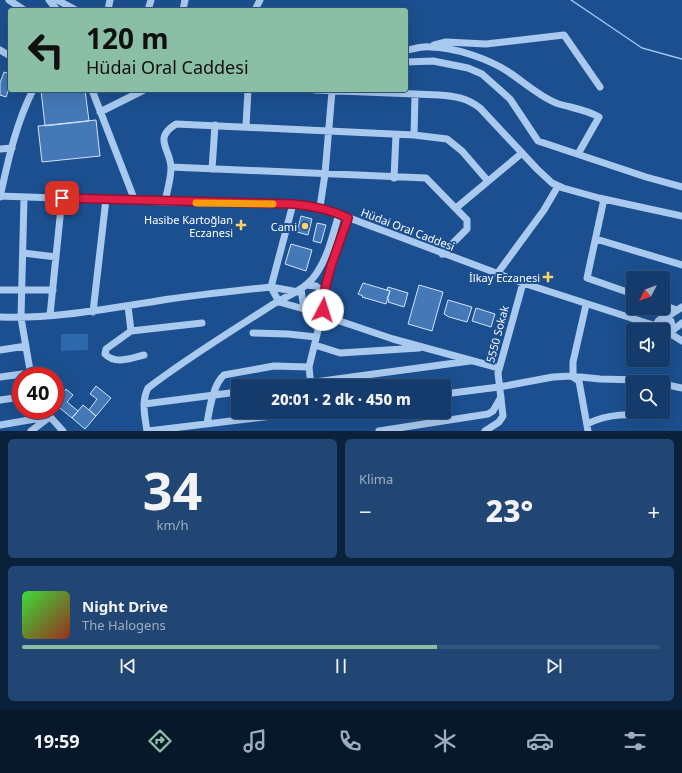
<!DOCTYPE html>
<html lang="tr">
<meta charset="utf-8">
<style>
body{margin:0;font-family:"Noto Sans",sans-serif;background:#214673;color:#f1f3f6;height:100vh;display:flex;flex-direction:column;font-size:15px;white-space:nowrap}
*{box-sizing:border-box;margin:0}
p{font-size:13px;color:#9dadc1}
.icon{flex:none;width:22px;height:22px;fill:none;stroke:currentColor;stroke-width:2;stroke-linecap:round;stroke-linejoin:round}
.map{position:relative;height:431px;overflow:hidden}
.drawer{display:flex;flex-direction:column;gap:8px;padding:8px;background:#0b203b;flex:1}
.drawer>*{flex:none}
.top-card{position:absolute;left:8px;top:8px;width:400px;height:84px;border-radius:4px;box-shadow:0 4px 16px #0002,0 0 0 1px #33557e;background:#8abfa5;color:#111;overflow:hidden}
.needle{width:26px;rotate:228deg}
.controls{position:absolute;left:626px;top:271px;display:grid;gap:8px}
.controls a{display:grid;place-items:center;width:44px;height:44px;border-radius:4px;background:#143b6b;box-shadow:0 4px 16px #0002,0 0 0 1px #33557e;font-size:20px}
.speed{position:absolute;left:12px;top:367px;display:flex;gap:8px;font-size:20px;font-weight:700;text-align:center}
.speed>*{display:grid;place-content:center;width:52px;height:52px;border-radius:50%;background:#143b6b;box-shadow:0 4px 16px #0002,0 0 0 1px #33557e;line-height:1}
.speed .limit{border:6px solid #d22;background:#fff;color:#111}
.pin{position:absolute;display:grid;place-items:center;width:34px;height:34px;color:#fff;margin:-17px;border-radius:8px;box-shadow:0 2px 6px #0006}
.me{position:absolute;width:44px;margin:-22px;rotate:5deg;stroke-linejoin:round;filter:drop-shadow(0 0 3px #0008)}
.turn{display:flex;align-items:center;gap:14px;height:84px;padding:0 12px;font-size:18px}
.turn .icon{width:52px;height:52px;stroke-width:2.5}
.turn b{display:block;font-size:28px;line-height:34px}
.big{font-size:30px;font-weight:800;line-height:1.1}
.drawer .tile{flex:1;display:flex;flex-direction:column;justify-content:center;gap:6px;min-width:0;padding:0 14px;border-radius:6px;background:#214673}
.drawer .dial{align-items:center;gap:0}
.dial b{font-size:52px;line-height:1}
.song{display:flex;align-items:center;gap:12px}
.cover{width:48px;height:48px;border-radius:6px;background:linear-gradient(135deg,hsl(120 70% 55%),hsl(10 70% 35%))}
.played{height:4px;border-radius:2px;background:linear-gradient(90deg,#8abfa5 65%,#33557e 65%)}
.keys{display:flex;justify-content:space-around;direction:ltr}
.heat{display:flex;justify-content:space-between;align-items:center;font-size:22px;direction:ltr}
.drawer .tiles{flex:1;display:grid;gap:8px;grid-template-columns:1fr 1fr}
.tile:last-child{grid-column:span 2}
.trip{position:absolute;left:231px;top:379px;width:220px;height:40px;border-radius:4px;background:#143b6b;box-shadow:0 4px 16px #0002,0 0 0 1px #33557e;font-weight:800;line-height:40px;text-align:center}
.dock{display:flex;height:64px;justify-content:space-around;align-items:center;background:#08182b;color:#9dadc1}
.dock .icon{width:28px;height:28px}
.dock .on{color:#8abfa5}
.dock b{font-size:18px;color:#f1f3f6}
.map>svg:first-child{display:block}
.green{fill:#2e69ad}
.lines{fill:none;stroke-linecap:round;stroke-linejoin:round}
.stream{stroke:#9cc4f0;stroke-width:1.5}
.building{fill:#4478b7;stroke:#cfe3fa}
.minor{stroke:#a9c9ee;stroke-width:7}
.route-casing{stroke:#92132f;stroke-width:10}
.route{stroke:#e11d48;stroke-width:7}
.slow{stroke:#f59e0b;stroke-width:7}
.poi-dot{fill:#ffd166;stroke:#1b4f8f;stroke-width:1.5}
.labels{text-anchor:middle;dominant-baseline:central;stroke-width:4;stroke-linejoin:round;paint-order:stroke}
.poi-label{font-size:11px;fill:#fff;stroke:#1b4f8f;text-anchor:end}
.street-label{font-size:11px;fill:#fff;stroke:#1b4f8f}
</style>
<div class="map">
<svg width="682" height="431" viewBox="0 0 682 431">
<rect width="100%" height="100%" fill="#1b4f8f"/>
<!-- green -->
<path class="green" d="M61 334H88V350L61 351Z"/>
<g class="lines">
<!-- stream -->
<path class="stream" d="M571 0 642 48 682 59"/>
</g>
<!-- building -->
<path class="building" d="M4 72 10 74V86L6 97 0 95V83Z
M41 90H85L89 121 45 126Z
M96 120 100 156 42 162 38 126Z
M301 216 312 219 308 235 297 232Z
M317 223 326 225 321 243 313 241Z
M291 244 312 250 306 271 285 264Z
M363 283 390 291 386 304 362 297 363 296 358 294Z
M419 285 443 292 432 331 408 324Z
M388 287 408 293 404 307 388 302 389 300 387 299 390 291 387 290Z
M448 300 472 307 467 322 449 317 444 314Z
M476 308 495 314 491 327 472 321Z
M96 386 111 398 96 416 89 410 97 399 90 394Z
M66 389 73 395 67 402 78 411 72 418 55 404Z
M83 405 96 416 85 429 72 418Z"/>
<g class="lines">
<!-- minor -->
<path class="minor" d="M9 0 24 10
M49 0 57 10
M57 0 76 10
M108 10 110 0
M148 10 151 0
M183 10 185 0
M255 10 260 0
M434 45 446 42 486 44 564 35 600 87
M0 50 10 56
M406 50C414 49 422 46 430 47 454 47 490 59 510 73 525 83 539 96 556 103 571 108 585 109 599 117L578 154
M406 62 433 61 468 68 482 74 510 99 538 141 646 177 682 187
M92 90 135 201
M315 90 439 95C455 96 467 98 480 108L537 169 552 183 563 188 599 198 682 216
M100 112 144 90
M246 126 248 90
M414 135 415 95
M0 149 12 148
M171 167 426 178 467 220V229L442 254
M212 169 215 125
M394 178 396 135
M0 196 165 202 293 204 320 207 523 283 656 326
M0 197C8 161 16 123 33 90
M24 198 21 318 31 376
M604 199 587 278 633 294
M165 202C167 191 171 179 171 168 171 149 152 139 176 124L414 135 447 139 462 151 487 180
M320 207 325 174 332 91
M456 208 522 153
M596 239 682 265
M23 253 56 257
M497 274 544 210 558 186
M306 285 316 286 325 294
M271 287 298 292
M271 287 279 302
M301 289 304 309
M0 290H53
M279 302 304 309 393 339 499 368
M586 305 573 362V377L579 381 588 431
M663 305 677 310
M128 306 131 331 106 349 105 354C115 365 132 358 144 355
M93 312 106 199
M50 315 62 198
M0 317C53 319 105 309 157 301 195 295 233 291 271 287L293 204
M665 318 682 307
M340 320C335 315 329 310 326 304 319 287 342 235 348 218
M656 330C655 323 659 318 665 318L671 321 673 330 671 334 663 336
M673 330 682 323
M131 331 202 323
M253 333 288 334 316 337
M671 334 682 341
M315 345 340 353 419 348
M0 350 26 346
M0 377 30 373
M663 384 682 388
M285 386 470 361
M311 386 309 367 325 302
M444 394 499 387 553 377 571 376 600 379 640 380 653 382
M0 400 21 397
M144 404 238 392
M44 410 63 431
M207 424C209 411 213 384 224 375L274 366 309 367
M587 424C609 413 629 414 653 416
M0 425 35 419 45 420
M31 431 47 419
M147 431C145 417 141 402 148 388 187 358 230 332 272 305 288 295 308 289 318 271 329 254 333 233 339 214
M148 431 305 412
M379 431 488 414 493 411 501 397
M485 431 499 422 503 416 498 373 523 283"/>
</g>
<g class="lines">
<defs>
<path id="route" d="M62 198 294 204C313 206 330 209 348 218L331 266 325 289 323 310"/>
</defs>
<!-- route casing -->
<use href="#route" class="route-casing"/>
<!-- route -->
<use href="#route" class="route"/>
<!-- slow -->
<path class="slow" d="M196 203 273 204"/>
</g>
<!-- markers -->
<g class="poi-dot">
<path d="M239 219h4v4h4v4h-4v4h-4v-4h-4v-4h4z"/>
<circle cx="305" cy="226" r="4"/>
<path d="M546 271h4v4h4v4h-4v4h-4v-4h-4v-4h4z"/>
</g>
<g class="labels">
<!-- poi labels -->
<g class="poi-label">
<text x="233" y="219">Hasibe Kartoğlan<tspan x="233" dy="13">Eczanesi</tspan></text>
<text x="297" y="226">Cami</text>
<text x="540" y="277">İlkay Eczanesi</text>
</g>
<!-- street labels -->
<g class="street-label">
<text transform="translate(408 229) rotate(21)">Hüdai Oral Caddesi</text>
<text transform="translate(497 334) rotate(-75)">5550 Sokak</text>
</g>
</g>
</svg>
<div class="controls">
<a><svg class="needle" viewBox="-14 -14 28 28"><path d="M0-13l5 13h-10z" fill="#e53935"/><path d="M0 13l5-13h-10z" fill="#9dadc1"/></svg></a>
<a><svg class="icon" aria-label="sound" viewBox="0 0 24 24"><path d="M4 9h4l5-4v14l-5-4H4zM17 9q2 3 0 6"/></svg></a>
<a><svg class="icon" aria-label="search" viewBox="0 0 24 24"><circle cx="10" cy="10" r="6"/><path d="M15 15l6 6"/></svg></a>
</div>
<div class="speed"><div class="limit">40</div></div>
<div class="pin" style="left:62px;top:198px;background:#d93025"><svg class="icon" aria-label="arrive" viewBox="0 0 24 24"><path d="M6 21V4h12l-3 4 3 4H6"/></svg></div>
<svg class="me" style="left:323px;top:310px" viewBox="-20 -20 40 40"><circle r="19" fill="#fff"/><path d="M0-13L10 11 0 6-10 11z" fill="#e11d48"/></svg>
<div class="trip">20:01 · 2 dk · 450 m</div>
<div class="top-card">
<div class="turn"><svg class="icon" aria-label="left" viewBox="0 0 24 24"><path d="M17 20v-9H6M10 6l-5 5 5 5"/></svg><div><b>120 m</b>Hüdai Oral Caddesi</div></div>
</div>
</div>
<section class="drawer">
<div class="tiles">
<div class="tile dial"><b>34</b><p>km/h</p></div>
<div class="tile"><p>Klima</p>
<div class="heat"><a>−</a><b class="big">23°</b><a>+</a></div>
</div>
<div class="tile">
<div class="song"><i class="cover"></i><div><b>Night Drive</b><p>The Halogens</p></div></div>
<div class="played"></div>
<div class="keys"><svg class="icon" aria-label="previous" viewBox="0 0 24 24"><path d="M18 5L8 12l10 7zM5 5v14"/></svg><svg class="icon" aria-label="pause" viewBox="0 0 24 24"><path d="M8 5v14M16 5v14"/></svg><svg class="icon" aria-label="next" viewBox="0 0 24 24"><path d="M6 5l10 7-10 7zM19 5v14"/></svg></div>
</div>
</div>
</section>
<nav class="dock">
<b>19:59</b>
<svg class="icon on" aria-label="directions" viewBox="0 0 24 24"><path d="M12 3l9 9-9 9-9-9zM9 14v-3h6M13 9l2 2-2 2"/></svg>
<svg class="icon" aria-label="music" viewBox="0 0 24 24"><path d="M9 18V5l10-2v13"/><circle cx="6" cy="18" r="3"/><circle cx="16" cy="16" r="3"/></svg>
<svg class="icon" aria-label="phone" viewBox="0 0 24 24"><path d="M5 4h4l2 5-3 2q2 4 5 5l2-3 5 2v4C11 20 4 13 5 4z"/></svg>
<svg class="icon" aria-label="climate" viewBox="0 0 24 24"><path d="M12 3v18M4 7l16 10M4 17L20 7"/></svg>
<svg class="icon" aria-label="car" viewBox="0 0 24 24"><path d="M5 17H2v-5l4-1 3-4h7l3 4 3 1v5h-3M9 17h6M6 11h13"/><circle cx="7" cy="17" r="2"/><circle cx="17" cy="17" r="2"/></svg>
<svg class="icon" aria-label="filters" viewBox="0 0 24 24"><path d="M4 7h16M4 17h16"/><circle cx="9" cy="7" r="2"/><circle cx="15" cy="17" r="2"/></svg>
</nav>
